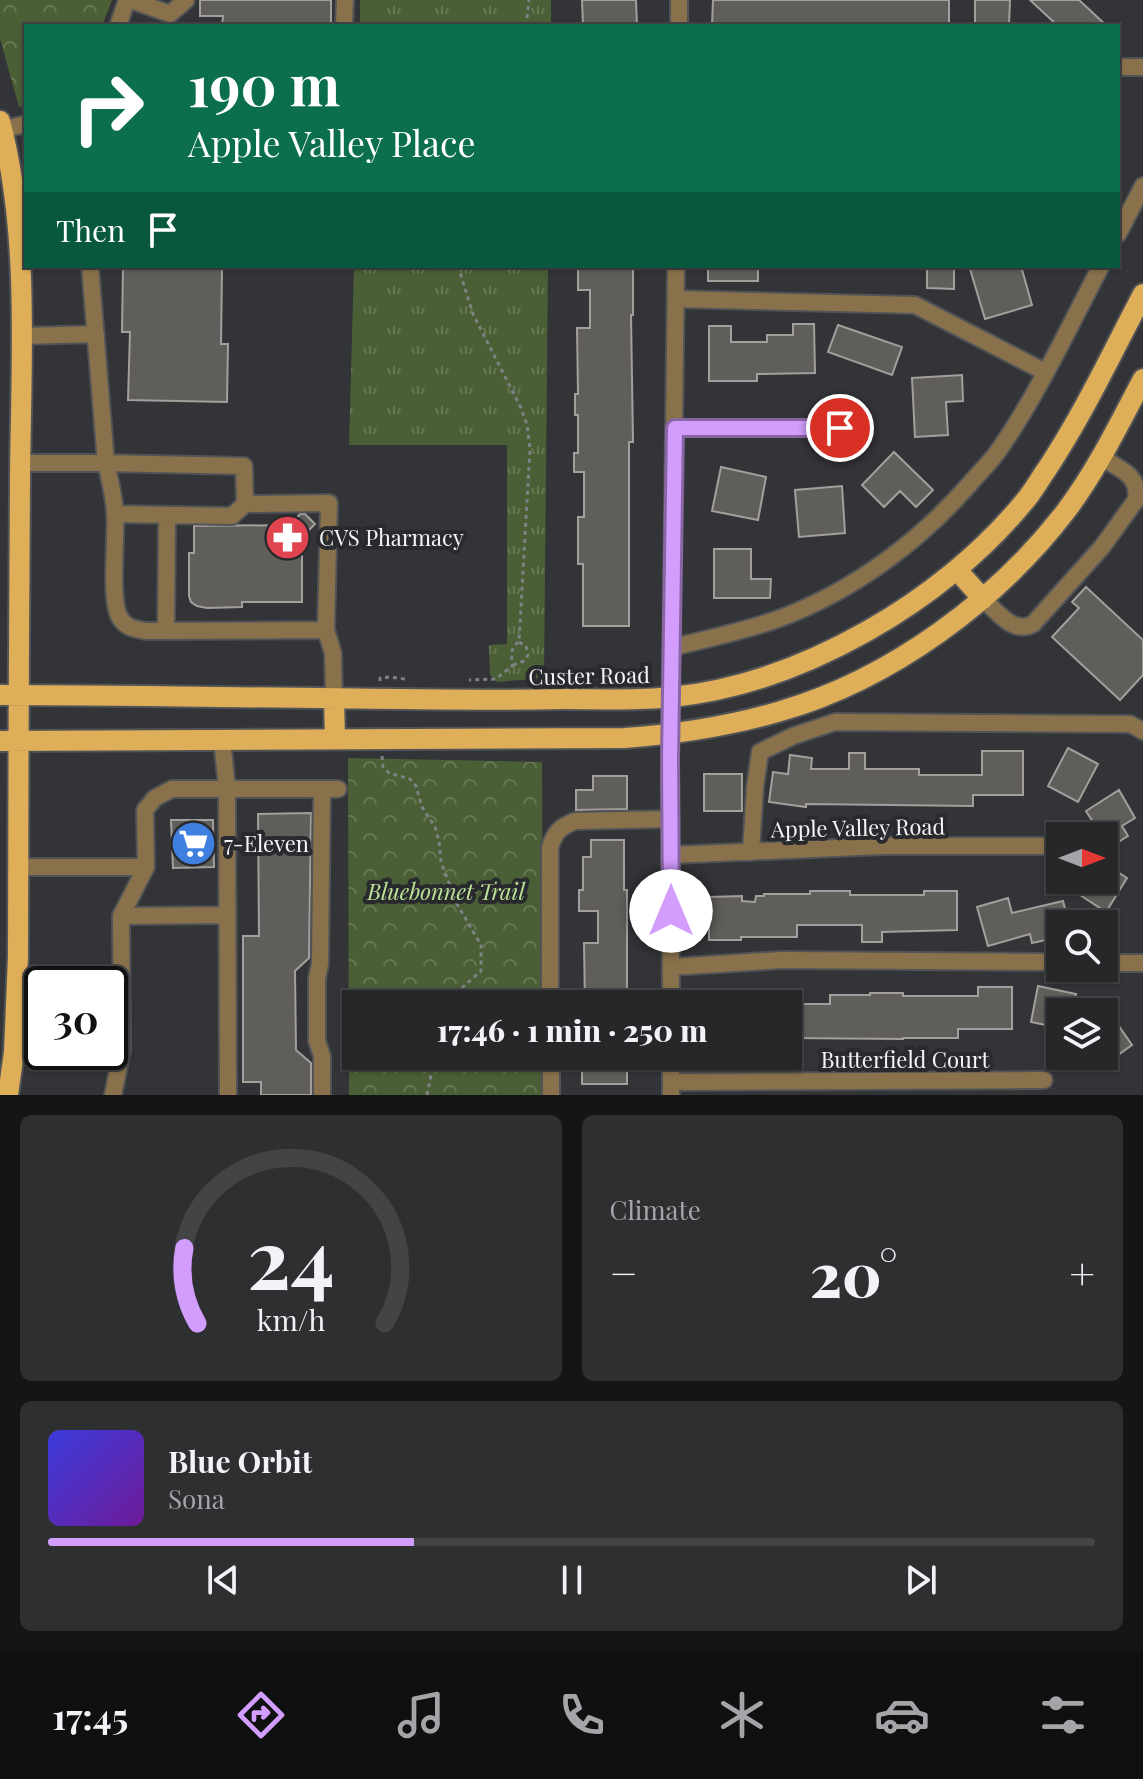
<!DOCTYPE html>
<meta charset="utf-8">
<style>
body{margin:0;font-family:"Playfair Display",serif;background:#2e2f31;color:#f1f3f6;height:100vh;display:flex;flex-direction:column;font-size:30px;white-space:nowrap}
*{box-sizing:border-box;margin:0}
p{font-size:26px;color:#a4a5a8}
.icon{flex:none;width:44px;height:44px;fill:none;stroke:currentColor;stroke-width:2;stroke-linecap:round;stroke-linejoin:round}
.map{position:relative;height:1095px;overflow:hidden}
.panel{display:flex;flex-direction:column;gap:20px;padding:20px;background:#151517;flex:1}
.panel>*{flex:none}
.hud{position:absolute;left:24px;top:24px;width:1096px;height:244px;border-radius:0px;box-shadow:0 2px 6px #0004,0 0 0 2px #424446;background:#0b6e4f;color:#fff;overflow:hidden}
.needle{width:52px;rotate:90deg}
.fabs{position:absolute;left:1046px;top:822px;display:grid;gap:16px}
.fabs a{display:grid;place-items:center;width:72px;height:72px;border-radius:0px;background:#262729;box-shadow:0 2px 6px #0004,0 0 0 2px #424446;font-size:40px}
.speed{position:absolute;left:24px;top:966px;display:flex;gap:16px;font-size:40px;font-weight:700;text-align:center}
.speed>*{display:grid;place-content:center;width:104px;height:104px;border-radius:50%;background:#262729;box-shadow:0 2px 6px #0004,0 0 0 2px #424446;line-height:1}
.speed .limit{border:4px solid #111;border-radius:12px;background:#fff;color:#111}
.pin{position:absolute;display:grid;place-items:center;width:68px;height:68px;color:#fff;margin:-34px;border:4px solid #fff;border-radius:50%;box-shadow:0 2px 8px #0007}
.me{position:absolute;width:88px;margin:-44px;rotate:0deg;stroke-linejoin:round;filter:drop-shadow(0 0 6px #0008)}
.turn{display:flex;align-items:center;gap:28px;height:168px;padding:0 32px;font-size:36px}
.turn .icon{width:104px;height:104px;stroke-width:2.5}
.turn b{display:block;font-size:56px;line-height:68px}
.then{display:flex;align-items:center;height:76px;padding:0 32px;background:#0003;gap:16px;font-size:30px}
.big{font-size:60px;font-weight:800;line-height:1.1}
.panel .widget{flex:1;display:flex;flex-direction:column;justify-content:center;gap:12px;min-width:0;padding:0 28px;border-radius:12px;background:#2e2f31}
.panel .dial{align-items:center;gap:0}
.dial svg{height:208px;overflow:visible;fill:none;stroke:#424446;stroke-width:7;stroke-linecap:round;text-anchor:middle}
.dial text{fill:#f1f3f6;stroke:none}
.song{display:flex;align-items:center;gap:24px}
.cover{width:96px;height:96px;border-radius:12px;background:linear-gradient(135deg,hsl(240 70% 55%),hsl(280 70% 35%))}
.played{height:8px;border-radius:4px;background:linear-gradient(90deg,#d29dfd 35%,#424446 35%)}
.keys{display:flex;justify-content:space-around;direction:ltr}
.heat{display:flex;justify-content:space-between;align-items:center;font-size:44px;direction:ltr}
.panel .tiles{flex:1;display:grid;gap:20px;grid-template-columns:1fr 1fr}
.widget:last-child{grid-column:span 2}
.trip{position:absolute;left:342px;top:990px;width:460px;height:80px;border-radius:0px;background:#262729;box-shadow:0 2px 6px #0004,0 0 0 2px #424446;font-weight:800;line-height:80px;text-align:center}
.tab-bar{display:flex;height:128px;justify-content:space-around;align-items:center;background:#0f1010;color:#a4a5a8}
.tab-bar .icon{width:56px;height:56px}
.tab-bar .on{color:#d29dfd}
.tab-bar b{font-size:36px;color:#f1f3f6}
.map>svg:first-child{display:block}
.grass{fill:url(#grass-tufts)}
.park{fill:url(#park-crowns)}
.building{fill:#605e5b;stroke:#a29f9c;stroke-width:2}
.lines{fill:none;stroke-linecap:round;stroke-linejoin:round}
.minor-casing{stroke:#515356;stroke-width:20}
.major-casing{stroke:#515356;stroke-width:24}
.path{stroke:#7f8184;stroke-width:3;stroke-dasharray:4 4;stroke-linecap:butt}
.minor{stroke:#89724b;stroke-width:16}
.major{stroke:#deae58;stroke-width:20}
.route-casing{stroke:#8866a4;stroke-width:20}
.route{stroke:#d29dfd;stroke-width:14}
.labels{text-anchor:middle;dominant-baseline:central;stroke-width:8;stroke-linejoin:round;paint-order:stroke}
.poi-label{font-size:22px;fill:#f3f4f6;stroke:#282a2d;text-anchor:start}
.street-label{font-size:22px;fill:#f3f4f6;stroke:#282a2d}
.park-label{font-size:22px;font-style:italic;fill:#bce396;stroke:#282a2d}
</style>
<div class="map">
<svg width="1143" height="1095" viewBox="0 0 1143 1095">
<defs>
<pattern id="grass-tufts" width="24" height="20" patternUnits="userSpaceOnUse" patternTransform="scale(2)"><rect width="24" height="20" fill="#4a5f35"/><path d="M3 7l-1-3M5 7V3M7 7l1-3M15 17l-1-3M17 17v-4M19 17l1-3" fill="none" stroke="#657753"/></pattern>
<pattern id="park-crowns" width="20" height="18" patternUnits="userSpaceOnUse" patternTransform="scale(2)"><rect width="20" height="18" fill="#4a5f35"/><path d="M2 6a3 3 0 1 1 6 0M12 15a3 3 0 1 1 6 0" fill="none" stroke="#657753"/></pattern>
</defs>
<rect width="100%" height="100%" fill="#323437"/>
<!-- grass -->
<path class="grass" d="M360 0H551V26H360Z
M354 266H548L544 678 497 682 490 675 489 645 507 644V445H349Z"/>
<!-- park -->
<path class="park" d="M0 0H112L102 26H26V105L19 107 0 39Z
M348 758 542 762 543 1004H356V1056H544V1095H349Z"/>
<!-- building -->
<path class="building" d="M200 0H331V26H222L223 16H200Z
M582 0H636L637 26H583Z
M713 0H949V26H712Z
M975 0H1010L1009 26 975 25Z
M1030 0H1079L1107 26H1058Z
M123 266 222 268 221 344H228L227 402 128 400 130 332H122Z
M578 266H633V315H631L633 442H629V626H583V564H578V517H584V472H574V453H578V415H575V394H578L577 328H590V290H578Z
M708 266H758V281H708Z
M927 266H954V289L927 288Z
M982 266H1021L1032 305 985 319 970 269Z
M793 324H814L815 373 757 374V381H709V326H731V342H767V335H793Z
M838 325 902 347 892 375 828 352Z
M962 375 963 401 946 402 948 435 915 437 912 378Z
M894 452 933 490 916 507 900 491 884 507 862 485Z
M721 467 766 477 758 520 712 511Z
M842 486 845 533 799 537 795 490Z
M300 514H305L315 524 302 537V602H242V607L207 608 197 606 191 602 189 596V553H194V526L291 525Z
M714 549H751V579H771L770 598H714Z
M1086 587 1143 640V675L1120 700 1052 637 1079 608 1072 602Z
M1068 748 1098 764 1078 802 1048 786Z
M982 751H1023V795H973V806L806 804V807L769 802 773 772 788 774 790 755 812 758 811 769H849V753H865V769H919V775H982Z
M704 774H742V811H704Z
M593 776H627V809L576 810V790H593Z
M1119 790 1135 818 1122 826 1128 836 1104 851V836H1102L1086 811Z
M311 813 309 958 295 971 296 1050 311 1063V1095H261V1082H243V936H259L258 814Z
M171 820H213L214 867 173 868Z
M591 840H624V890H627V1004H585L584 943H598V911H579V890H583V857H591Z
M1104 863 1127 878 1106 912 1077 893 1085 880H1104Z
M810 891H850V895H924V891H957V930L882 932V942H862V925H797V937H741V940H709V897L742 896V901L755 902 756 896H764V894H810Z
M1008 898 1012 913 1063 901 1069 924H1060V937L1032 943 1030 934 988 946 977 907Z
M1038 986 1076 994 1072 1012H1060V1028L1031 1022Z
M978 987H1012V1029H958V1038H903V1039L788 1038V1004H830V995H870V993H903V996H978Z
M1114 1019 1132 1045 1104 1065V1026Z
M582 1056H627V1084H582Z"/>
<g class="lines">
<defs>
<path id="minor" d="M131 0 170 14 186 0
M118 26 127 0
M344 26 345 0
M679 26V0
M1118 67H1143
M0 130 26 124
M1118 234 1143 186
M676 299 915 305 1045 372
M22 336 96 334
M675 428H840
M20 463H106L90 266
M115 514 232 516 245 504
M983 599C997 611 1013 635 1033 624L1102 547 1136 500C1140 475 1120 469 1102 458
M326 630 329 503 245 504 244 466 106 463C110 480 114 496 115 513 117 537 109 600 120 618 127 629 136 629 147 631L326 630 333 653 334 699
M166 631 167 515
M673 647C708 639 744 631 778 619 854 591 922 540 974 479 983 469 994 458 1001 447 1040 390 1069 327 1101 266
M222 740 227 788 228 1095
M322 789 320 964 317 978V1041L322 1056V1095
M751 852 755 787 760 752 793 736 835 722 1130 724 1143 731
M671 855 883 846H1046
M19 867H146L121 916 122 1050 113 1095
M146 867 145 810 155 798 172 789H338
M121 916 227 915
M1104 963H1143
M671 967 782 960 1060 962
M550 1004V847C555 832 560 827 575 821L671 819
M671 1004 670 759 676 266
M551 1056V1095
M671 1056V1095
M671 1082 1044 1080"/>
<path id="major" d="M0 121C30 234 21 361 20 477 19 637 18 796 18 956L14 1052 8 1095
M957 570 983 599
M0 695C133 695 266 698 399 699 454 700 510 700 565 699 600 699 637 701 672 697 801 684 943 601 1024 502 1033 492 1039 480 1047 469 1084 413 1112 353 1143 294
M334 699 335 739
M0 741 625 738C678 734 730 726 781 711 891 679 997 601 1066 511 1097 470 1119 424 1143 379"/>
</defs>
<!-- minor casing -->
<use href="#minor" class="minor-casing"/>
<!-- major casing -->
<use href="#major" class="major-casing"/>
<!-- path -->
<path class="path" d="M526 26 529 0
M458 266 473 314 521 408 527 425 530 449 519 642C510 647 511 655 513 665L496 679 469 680
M513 665 524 661 528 655 526 646 519 642
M380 681V678L389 677 405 679
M382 756 383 767 389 773 410 779 416 786 422 807 435 827 439 841 441 862 457 904 481 945V971L463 987 450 1004
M427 1095 435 1056"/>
<!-- minor -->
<use href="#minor" class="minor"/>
<!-- major -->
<use href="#major" class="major"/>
</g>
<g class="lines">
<defs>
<path id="route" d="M671 911 670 759 675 428H840"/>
</defs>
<!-- route casing -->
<use href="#route" class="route-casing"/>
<!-- route -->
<use href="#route" class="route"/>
</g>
<!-- icons -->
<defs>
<symbol id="pharmacy-disc" viewBox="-11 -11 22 22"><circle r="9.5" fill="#e0444e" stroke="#282a2d"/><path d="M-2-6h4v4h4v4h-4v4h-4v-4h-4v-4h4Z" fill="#fff"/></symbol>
<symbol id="supermarket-disc" viewBox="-11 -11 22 22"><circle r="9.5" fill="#3f7fe0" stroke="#282a2d"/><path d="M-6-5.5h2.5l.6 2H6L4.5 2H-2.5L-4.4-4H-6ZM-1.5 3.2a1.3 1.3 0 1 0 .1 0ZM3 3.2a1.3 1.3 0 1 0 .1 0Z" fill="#fff"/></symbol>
</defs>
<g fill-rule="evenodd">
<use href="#pharmacy-disc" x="262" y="512" width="51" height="51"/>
<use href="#supermarket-disc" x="168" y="818" width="51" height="51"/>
</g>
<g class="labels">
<!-- poi labels -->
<g class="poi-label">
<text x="319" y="537">CVS Pharmacy</text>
<text x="224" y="843">7-Eleven</text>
</g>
<!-- street labels -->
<g class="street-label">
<text transform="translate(589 675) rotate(-1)">Custer Road</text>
<text transform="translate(858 827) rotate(-1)">Apple Valley Road</text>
<text x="905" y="1059">Butterfield Court</text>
</g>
<!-- park labels -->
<g class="park-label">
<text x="446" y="891">Bluebonnet Trail</text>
</g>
</g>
</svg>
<div class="fabs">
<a><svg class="needle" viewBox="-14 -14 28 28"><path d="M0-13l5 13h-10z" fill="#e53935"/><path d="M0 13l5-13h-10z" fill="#a4a5a8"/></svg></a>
<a><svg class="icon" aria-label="search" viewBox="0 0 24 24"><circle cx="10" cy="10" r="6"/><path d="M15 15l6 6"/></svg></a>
<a><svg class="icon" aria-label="layers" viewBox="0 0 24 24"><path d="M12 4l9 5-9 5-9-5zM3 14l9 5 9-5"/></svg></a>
</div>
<div class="speed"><div class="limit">30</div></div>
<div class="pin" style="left:840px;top:428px;background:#d93025"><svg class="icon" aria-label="arrive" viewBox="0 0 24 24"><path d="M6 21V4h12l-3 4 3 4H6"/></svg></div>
<svg class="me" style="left:671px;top:911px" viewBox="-20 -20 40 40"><circle r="19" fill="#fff"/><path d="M0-13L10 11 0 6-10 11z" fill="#d29dfd"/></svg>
<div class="trip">17:46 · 1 min · 250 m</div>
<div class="hud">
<div class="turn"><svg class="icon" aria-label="right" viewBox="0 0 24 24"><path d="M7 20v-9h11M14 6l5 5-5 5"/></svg><div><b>190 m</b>Apple Valley Place</div></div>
<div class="then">Then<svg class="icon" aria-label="arrive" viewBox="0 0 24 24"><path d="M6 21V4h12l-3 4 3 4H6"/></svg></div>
</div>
</div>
<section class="panel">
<div class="tiles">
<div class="widget dial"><svg viewBox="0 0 100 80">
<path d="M14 69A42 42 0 1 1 86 69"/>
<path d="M14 69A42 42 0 0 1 9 40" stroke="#d29dfd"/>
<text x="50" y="56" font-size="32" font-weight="700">24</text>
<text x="50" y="72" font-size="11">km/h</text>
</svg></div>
<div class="widget"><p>Climate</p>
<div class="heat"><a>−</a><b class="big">20°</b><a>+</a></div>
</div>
<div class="widget">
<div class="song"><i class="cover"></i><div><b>Blue Orbit</b><p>Sona</p></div></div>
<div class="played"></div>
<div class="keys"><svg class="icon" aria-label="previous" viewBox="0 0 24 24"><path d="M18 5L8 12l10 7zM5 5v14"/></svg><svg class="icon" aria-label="pause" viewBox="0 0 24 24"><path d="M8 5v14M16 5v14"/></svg><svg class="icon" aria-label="next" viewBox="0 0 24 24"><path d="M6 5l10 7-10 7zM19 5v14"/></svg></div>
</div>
</div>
</section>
<nav class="tab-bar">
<b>17:45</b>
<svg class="icon on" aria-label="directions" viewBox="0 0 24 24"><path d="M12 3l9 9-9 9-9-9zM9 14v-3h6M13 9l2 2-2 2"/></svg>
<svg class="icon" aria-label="music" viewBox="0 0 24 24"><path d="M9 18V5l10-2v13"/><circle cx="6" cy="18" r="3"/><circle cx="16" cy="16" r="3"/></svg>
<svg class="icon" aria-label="phone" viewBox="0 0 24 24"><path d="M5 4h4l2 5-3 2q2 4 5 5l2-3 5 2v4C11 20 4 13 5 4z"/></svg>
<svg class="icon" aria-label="climate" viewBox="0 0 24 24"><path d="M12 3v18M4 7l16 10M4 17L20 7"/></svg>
<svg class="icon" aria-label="car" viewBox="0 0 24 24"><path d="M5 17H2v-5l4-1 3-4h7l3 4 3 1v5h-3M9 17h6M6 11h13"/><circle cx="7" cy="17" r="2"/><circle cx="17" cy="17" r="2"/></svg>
<svg class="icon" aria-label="filters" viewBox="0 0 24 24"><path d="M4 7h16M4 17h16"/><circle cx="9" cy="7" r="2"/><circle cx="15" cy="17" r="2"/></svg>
</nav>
